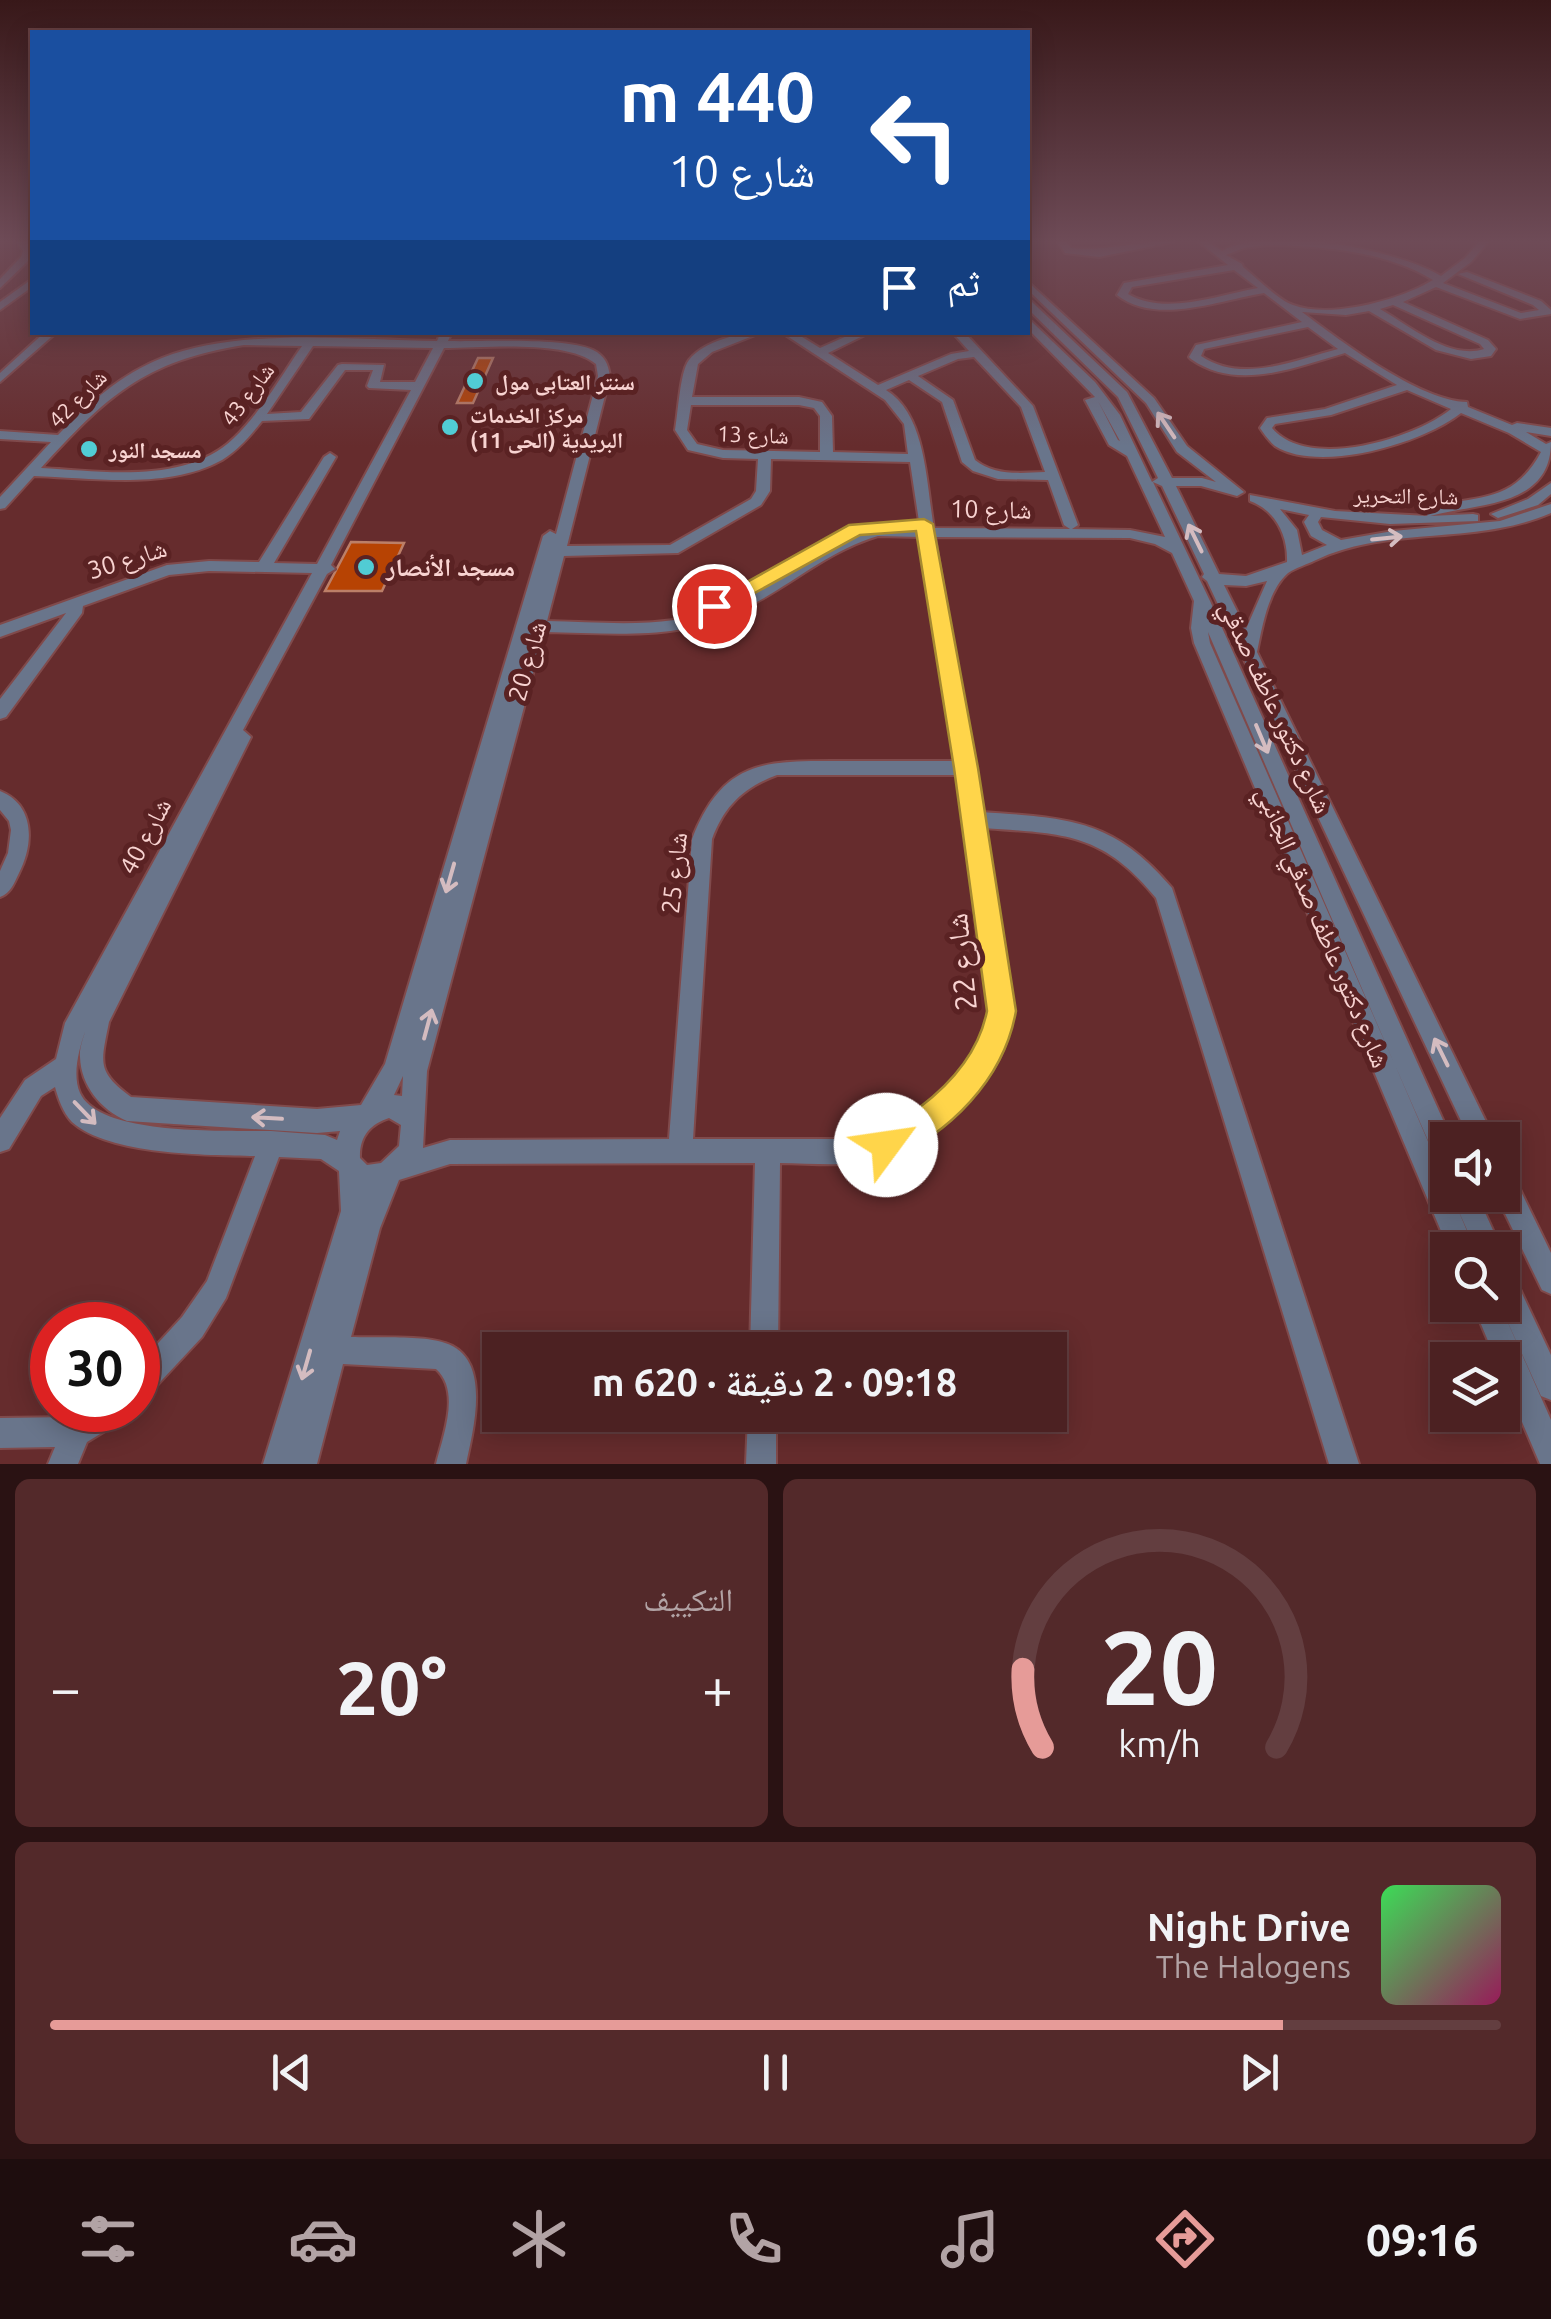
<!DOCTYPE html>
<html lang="ar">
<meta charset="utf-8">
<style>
body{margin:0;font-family:Ubuntu,"Noto Naskh Arabic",sans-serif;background:#53292a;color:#f1f3f6;direction:rtl;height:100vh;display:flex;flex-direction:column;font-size:38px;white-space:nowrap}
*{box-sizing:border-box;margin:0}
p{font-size:32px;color:#b2a3a5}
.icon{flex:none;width:55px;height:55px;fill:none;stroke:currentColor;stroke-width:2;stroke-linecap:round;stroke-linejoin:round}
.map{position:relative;height:1464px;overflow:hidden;direction:ltr}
.sheet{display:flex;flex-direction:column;gap:15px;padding:15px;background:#2a1213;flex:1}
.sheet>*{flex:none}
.hud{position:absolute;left:30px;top:30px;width:1000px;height:305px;border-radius:0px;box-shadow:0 5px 25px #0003,0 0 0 2px #633e40;direction:rtl;background:#1a4fa0;color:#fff;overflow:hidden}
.buttons{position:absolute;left:1430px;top:1122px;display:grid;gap:20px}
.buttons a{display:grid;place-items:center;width:90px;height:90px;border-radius:0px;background:#4c2122;box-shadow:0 5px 25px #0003,0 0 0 2px #633e40;font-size:50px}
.speed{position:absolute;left:30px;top:1302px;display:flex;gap:20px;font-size:50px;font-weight:700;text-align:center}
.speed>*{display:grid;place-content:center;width:130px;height:130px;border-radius:50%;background:#4c2122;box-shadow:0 5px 25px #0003,0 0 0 2px #633e40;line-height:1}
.speed .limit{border:15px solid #d22;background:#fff;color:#111}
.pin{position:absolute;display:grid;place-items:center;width:85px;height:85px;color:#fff;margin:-42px;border:5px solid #fff;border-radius:50%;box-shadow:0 2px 10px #0007}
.me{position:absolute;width:110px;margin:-55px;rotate:59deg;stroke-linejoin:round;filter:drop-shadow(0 0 8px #0008)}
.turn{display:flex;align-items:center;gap:35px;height:210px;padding:0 50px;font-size:45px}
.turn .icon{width:130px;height:130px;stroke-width:2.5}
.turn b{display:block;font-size:70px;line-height:85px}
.then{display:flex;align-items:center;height:95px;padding:0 50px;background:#0003;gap:20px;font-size:38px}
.big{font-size:75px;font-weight:600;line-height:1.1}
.sheet .widget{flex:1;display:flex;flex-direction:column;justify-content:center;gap:15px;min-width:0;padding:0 35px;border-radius:15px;background:#53292a}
.sheet .dial{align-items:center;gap:0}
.dial svg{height:260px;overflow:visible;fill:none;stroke:#633e40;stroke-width:7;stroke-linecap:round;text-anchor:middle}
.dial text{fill:#f1f3f6;stroke:none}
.song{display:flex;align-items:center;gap:30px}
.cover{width:120px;height:120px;border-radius:15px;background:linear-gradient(135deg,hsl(130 70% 55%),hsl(330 70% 35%))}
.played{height:10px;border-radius:5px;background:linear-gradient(90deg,#e69b98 85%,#633e40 85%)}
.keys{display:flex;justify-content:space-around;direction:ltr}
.heat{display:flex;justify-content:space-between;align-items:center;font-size:55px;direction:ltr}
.sheet .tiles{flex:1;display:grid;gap:15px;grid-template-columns:1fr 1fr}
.widget:last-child{grid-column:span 2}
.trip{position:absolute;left:482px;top:1332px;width:585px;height:100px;border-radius:0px;background:#4c2122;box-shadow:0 5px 25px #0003,0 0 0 2px #633e40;font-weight:600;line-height:100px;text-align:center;direction:rtl}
.tabs{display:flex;height:160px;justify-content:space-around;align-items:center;background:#1e0d0e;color:#b2a3a5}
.tabs .icon{width:70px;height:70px}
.tabs .on{color:#e69b98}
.tabs b{font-size:45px;color:#f1f3f6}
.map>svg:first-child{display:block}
.building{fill:#b74303;stroke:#bc7f68;stroke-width:2.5}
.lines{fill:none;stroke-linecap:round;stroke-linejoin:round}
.minor-casing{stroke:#804a4b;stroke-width:4}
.minor{fill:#69758b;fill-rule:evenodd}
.oneway{stroke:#d4bcc0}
.route{fill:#ffd54a;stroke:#a68a30;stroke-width:2.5}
.poi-dot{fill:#51ccd4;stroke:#5a2223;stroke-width:4}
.labels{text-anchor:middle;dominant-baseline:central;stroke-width:10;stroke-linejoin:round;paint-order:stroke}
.far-poi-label{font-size:22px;font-weight:bold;fill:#f8d3d1;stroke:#5a2223;text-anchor:start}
.far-street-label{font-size:22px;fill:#f8d3d1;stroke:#5a2223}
.street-label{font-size:25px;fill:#f8d3d1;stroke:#5a2223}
.poi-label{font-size:25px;font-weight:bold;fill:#f8d3d1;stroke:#5a2223;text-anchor:start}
.near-street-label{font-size:30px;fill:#f8d3d1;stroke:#5a2223}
</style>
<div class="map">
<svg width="1551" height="1464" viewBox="0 0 1551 1464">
<rect width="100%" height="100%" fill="#662c2d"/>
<!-- building -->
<path class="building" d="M478 358H493L473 403H457Z
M351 542 404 543 382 591H325Z"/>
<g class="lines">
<defs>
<path id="minor" d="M17 242H26L32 251 29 260 0 288V279L21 257 23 251Z
M1058 242H1067L1071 248C1109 252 1138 240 1173 242L1099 257 1065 253Z
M1199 242H1208L1222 251C1268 225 1396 249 1441 276L1465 258 1479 242H1488L1471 262 1443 283 1521 313 1539 310 1533 305 1458 274 1467 272 1541 301 1551 310V314L1520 319 1436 287 1403 302 1488 340 1496 349 1491 356 1471 359 1436 350 1369 311 1346 315 1302 312C1341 341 1419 401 1467 402L1468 407 1512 425 1517 423 1551 428V436L1526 432 1546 444 1551 442C1551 508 1476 503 1430 516L1473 514 1478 515V521L1390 524 1321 517 1318 522 1322 530 1341 540 1393 531 1500 521 1551 504V513C1476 546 1390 525 1316 560 1308 564 1295 568 1288 573 1268 590 1262 628 1257 652L1495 1140H1470L1207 581 1202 577 1204 574 1162 486 1153 482 1210 601 1452 1140H1448V1170L1439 1167 1208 632 1210 643 1448 1186V1195H1451L1455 1203 1451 1195H1477L1502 1250H1476L1456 1205 1475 1250H1449L1194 643 1191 628 1194 601 1172 553 1155 544 1130 538 935 537 981 812C1067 818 1113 818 1172 888L1359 1464H1329L1156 898C1102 832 1064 834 984 828 990 866 997 904 1003 942 1007 967 1013 993 1011 1019 1006 1084 921 1156 857 1163 832 1166 805 1163 780 1163L778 1350H750L755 1163 450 1164 399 1180 380 1228 351 1337C376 1338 424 1335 445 1343 493 1358 473 1430 466 1464H436C443 1436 461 1391 436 1369L343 1364 317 1464H263L341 1211 339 1171 321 1159 279 1157 226 1298 202 1337 148 1395 138 1399V1365L182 1317 207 1281 255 1156C206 1155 109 1155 72 1122 63 1113 58 1098 55 1087L41 1096 9 1149 0 1152V1118L25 1080 56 1059 65 1023 312 573 209 571 169 575 83 606 82 613 6 717 0 719V699L66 613 0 637V625L167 565 209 561 259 562 324 457 330 453 336 457 274 563 317 564 411 390 369 388 367 386 373 370H345L309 419 262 421C250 436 238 450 222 460 168 490 93 478 34 476L5 508 0 509V497L51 442 0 439V431L58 435C88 404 121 374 162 358 241 327 352 340 437 341L441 332H452L448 341C483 342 564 337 593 350 605 356 608 364 610 376L567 546 670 545 751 499 756 491 758 459 723 458 688 450 675 430C678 414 680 371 689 360 704 341 741 332 763 332L712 352 698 364 692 397H799L822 402 832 416 833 452 908 454 904 424 885 400 781 332H794L820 348 856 332H871L828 353 878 385 951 354 969 351 952 332H964L1033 406 1078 525 1072 529 1130 530 1165 537 1127 456 1109 445 1085 400 1095 397 1028 329V321L1032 322 1095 382 1120 415 1152 482 1158 478 1118 397 1028 309V301L1032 302 1127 392 1172 478H1202L1216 482 1177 452 1146 403 1028 290V282L1154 398 1187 446 1244 492 1237 496 1201 486H1176L1219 574 1246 576 1287 562C1288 535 1275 510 1250 501V495L1335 511 1428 516 1422 512 1424 509C1476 494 1512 506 1541 452L1509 433 1461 413C1424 443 1319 474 1275 446 1269 441 1264 434 1260 428L1267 418 1325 409 1397 385 1345 353C1295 367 1238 392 1191 359L1189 357 1196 345 1302 322 1264 293C1220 300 1156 326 1117 295L1124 283 1228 265ZM1267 245C1322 246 1386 251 1433 280 1400 300 1331 319 1293 305 1278 300 1256 277 1243 267L1242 264 1226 255 1244 248ZM1234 270 1258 288C1218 295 1165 316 1128 294L1132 287ZM1393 305 1480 344 1484 349C1449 360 1410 326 1380 309ZM1308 327 1338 349C1295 360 1242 384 1201 356L1204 349ZM244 345 302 346C280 378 261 412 234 438 186 485 102 471 41 468 106 397 143 361 244 345ZM313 346 433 348 415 382H380L384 365 342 364 338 365 301 412 267 414ZM444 348C483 348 567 339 596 364L598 376 556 534 550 531 543 536 385 1064 361 1105 317 1109 131 1097C96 1071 101 1063 109 1022L251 737 243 730 327 574 335 569 331 565ZM974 357 1021 407 1045 472C1020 473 995 476 975 460L953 400 918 376 958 359ZM909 380 942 402 962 462 973 471 998 479 1048 480 1064 525 1070 529 934 528C926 485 927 415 886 390ZM1407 390 1451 409C1414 439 1308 471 1272 428L1275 424 1331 415ZM1098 401 1120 441 1118 440ZM691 405H799L814 408 820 416V452L723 450 697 444 687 430ZM771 459 910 462 920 528C905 528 888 526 873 529 817 540 775 584 723 607 668 630 605 622 547 621L564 556 678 553 761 505 770 491ZM1280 509 1309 515 1304 522 1311 536 1327 545 1302 555 1297 530ZM878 536 921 537 955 761C918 761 881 761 845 761 768 761 724 757 692 839L669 1139 450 1140 423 1148 427 1071 544 632C608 633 675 641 735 613 785 591 824 552 878 536ZM1267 581 1246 629 1224 585 1246 586ZM777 775H957C964 824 972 872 979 920 984 956 997 999 986 1035 970 1087 908 1124 859 1139H693L712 839C724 806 744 787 777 775ZM85 1032C83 1039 79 1049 80 1057 81 1086 101 1110 127 1121L317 1133 340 1131 337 1140 325 1135C307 1134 288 1132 271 1131 230 1130 100 1137 80 1093 72 1075 79 1049 85 1032ZM403 1076 402 1096 394 1095ZM389 1118 401 1125 399 1146 381 1163 367 1165 360 1158C359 1137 370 1124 389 1118Z
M32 279V287L0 310V302Z
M45 332H57L0 382V373Z
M1551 483V494L1538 505 1498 518 1491 514 1528 499Z
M0 791C35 805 34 844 19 873 14 883 11 893 0 897V871L8 853 11 830 9 821 0 810Z
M1502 1168 1511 1171 1551 1253V1294L1542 1290 1496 1195H1502Z
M1502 1266 1511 1270 1551 1355V1400L1541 1396 1500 1305H1502Z
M1473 1305H1500L1551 1420V1464H1540L1502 1375V1360H1496Z
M86 1410H127L123 1420 87 1442 78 1464H48L55 1447 0 1448V1418L73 1417Z
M748 1415H776V1464H746Z"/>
</defs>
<!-- minor casing -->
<use href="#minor" class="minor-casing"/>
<!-- minor -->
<use href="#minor" class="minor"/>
</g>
<!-- one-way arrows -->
<defs><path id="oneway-shaft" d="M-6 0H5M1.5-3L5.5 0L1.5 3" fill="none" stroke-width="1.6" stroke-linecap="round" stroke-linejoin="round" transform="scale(2.5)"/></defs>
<g class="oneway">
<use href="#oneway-shaft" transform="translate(1166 425) rotate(-124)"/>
<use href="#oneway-shaft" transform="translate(1195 538) rotate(-116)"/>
<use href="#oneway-shaft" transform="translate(1387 538) rotate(-6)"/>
<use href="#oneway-shaft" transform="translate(1262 739) rotate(67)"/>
<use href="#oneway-shaft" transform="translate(450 878) rotate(106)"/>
<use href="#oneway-shaft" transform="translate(428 1024) rotate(-75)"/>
<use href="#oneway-shaft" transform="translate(1441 1052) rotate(-116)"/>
<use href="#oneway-shaft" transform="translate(85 1113) rotate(46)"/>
<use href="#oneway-shaft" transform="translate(267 1118) rotate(-177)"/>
<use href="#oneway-shaft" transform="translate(306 1365) rotate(106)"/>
</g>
<!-- sky -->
<linearGradient id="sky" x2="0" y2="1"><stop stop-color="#381819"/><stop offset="0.54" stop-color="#6e4b57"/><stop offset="1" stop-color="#6e4b57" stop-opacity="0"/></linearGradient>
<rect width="1551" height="447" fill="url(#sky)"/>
<!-- route -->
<path class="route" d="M924 519 933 524 978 768 1016 1011C1004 1079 950 1134 886 1161L875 1156 870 1145C879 1125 903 1119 920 1107 953 1082 979 1051 987 1011L954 768 916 531 860 535 722 611H707L704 606 849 525Z"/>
<!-- markers -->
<g class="poi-dot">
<circle cx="475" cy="381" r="10"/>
<circle cx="450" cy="427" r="10"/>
<circle cx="89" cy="449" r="10"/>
<circle cx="366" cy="567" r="10"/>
</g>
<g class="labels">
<!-- far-poi labels -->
<g class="far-poi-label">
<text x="495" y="381">سنتر العتابى مول</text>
<text x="470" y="414">مركز الخدمات<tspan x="470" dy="25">البريدية (الحى 11)</tspan></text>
<text x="109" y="449">مسجد النور</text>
</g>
<!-- far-street labels -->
<g class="far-street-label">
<text transform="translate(247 394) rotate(-53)">شارع 43</text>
<text transform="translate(77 398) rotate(-45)">شارع 42</text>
<text transform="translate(753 434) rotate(2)">شارع 13</text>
<text transform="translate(1406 495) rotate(1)">شارع التحرير</text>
</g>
<!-- street labels -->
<g class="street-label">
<text transform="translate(991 509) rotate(1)">شارع 10</text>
<text transform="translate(127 559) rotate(-17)">شارع 30</text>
<text transform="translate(527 661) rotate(-74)">شارع 20</text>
<text transform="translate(1276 707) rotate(65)">شارع دكتور عاطف صدقي</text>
<text transform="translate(145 836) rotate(-62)">شارع 40</text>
<text transform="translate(674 873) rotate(-84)">شارع 25</text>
<text transform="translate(1323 927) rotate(67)">شارع دكتور عاطف صدقي الجانبي</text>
</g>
<!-- poi labels -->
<g class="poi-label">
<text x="386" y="567">مسجد الأنصار</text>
</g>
<!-- near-street labels -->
<g class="near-street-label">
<text transform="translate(961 962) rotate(-96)">شارع 22</text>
</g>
</g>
</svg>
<div class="buttons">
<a><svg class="icon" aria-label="sound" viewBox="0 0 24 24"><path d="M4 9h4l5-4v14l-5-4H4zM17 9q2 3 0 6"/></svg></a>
<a><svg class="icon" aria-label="search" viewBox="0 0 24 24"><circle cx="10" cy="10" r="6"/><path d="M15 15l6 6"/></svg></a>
<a><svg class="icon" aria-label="layers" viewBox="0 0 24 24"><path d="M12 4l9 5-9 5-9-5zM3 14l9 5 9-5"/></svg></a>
</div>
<div class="speed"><div class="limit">30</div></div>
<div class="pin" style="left:714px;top:606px;background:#d93025"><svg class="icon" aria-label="arrive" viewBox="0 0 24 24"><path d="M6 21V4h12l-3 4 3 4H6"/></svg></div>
<svg class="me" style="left:886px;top:1145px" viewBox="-20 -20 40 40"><circle r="19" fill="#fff"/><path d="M0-13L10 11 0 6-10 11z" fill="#ffd54a"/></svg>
<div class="trip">09:18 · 2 دقيقة · 620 m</div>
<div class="hud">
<div class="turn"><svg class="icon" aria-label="left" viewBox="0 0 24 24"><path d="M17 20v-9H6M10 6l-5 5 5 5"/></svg><div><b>440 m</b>شارع 10</div></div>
<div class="then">ثم<svg class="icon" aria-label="arrive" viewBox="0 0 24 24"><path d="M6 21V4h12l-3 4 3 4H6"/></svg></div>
</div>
</div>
<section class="sheet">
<div class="tiles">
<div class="widget dial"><svg viewBox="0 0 100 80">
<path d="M14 69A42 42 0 1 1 86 69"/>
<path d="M14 69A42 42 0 0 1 8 45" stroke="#e69b98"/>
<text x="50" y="56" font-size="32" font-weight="700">20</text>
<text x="50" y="72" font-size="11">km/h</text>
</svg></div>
<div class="widget"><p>التكييف</p>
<div class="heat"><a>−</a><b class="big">20°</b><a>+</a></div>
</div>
<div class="widget">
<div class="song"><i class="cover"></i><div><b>Night Drive</b><p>The Halogens</p></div></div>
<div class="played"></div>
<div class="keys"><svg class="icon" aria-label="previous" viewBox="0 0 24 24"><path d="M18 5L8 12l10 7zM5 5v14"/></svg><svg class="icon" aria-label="pause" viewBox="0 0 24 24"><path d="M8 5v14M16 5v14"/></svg><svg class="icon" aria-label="next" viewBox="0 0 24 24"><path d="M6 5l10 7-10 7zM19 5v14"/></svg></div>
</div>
</div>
</section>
<nav class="tabs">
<b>09:16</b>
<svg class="icon on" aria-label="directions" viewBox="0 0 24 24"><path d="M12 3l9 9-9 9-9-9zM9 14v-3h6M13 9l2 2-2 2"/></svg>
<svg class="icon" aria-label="music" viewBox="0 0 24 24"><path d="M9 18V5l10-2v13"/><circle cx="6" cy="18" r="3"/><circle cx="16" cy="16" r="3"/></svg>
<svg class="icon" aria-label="phone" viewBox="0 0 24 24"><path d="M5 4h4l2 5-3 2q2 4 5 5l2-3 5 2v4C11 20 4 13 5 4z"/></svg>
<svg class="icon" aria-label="climate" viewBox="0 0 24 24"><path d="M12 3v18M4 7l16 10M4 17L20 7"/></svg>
<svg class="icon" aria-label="car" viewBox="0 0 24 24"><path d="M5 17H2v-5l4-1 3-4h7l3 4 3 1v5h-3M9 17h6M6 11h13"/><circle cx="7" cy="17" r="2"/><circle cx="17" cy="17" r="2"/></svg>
<svg class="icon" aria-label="filters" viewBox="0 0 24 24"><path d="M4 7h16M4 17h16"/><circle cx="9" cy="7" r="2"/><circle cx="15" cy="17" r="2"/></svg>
</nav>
